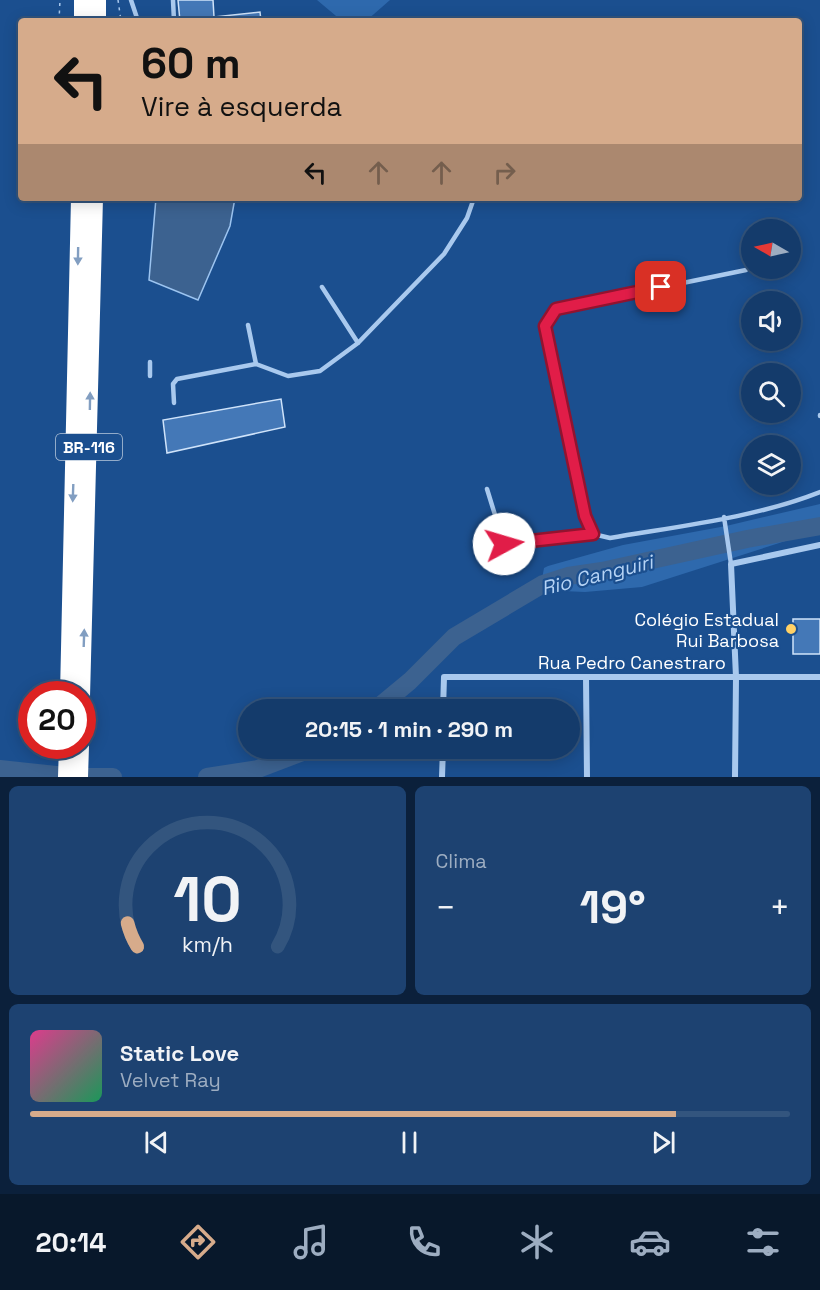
<!DOCTYPE html>
<html lang="pt">
<meta charset="utf-8">
<style>
body{margin:0;font-family:"Space Grotesk",sans-serif;background:#1d4271;color:#f1f3f6;height:100vh;display:flex;flex-direction:column;font-size:22px;white-space:nowrap}
*{box-sizing:border-box;margin:0}
p{font-size:20px;color:#9dadc1}
.icon{flex:none;width:33px;height:33px;fill:none;stroke:currentColor;stroke-width:2;stroke-linecap:round;stroke-linejoin:round}
.map{position:relative;height:777px;overflow:hidden}
.details{display:flex;flex-direction:column;gap:9px;padding:9px;background:#0b203b;flex:1}
.details>*{flex:none}
.top-card{position:absolute;left:18px;top:18px;width:784px;height:183px;border-radius:6px;box-shadow:0 3px 15px #0003,0 0 0 2px #33557e;background:#d6ab8b;color:#111;overflow:hidden}
.needle{width:39px;rotate:279deg}
.tools{position:absolute;left:741px;top:219px;display:grid;gap:12px}
.tools a{display:grid;place-items:center;width:60px;height:60px;border-radius:50%;background:#143b6b;box-shadow:0 3px 15px #0003,0 0 0 2px #33557e;font-size:30px}
.speed{position:absolute;left:18px;top:681px;display:flex;gap:12px;font-size:30px;font-weight:700;text-align:center}
.speed>*{display:grid;place-content:center;width:78px;height:78px;border-radius:50%;background:#143b6b;box-shadow:0 3px 15px #0003,0 0 0 2px #33557e;line-height:1}
.speed .limit{border:9px solid #d22;background:#fff;color:#111}
.pin{position:absolute;display:grid;place-items:center;width:51px;height:51px;color:#fff;margin:-26px;border-radius:12px;box-shadow:0 3px 9px #0006}
.me{position:absolute;width:66px;margin:-33px;rotate:84deg;stroke-linejoin:round;filter:drop-shadow(0 0 4px #0008)}
.turn{display:flex;align-items:center;gap:21px;height:126px;padding:0 24px;font-size:27px}
.turn .icon{width:78px;height:78px;stroke-width:2.5}
.turn b{display:block;font-size:42px;line-height:51px}
.lanes{display:flex;align-items:center;height:57px;padding:0 24px;background:#0003;justify-content:center;gap:30px;direction:ltr}
.lanes .off{opacity:.35}
.big{font-size:45px;font-weight:600;line-height:1.1}
.details .widget{flex:1;display:flex;flex-direction:column;justify-content:center;gap:9px;min-width:0;padding:0 21px;border-radius:9px;background:#1d4271}
.details .dial{align-items:center;gap:0}
.dial svg{height:156px;overflow:visible;fill:none;stroke:#33557e;stroke-width:7;stroke-linecap:round;text-anchor:middle}
.dial text{fill:#f1f3f6;stroke:none}
.song{display:flex;align-items:center;gap:18px}
.cover{width:72px;height:72px;border-radius:9px;background:linear-gradient(135deg,hsl(330 70% 55%),hsl(150 70% 35%))}
.played{height:6px;border-radius:3px;background:linear-gradient(90deg,#d6ab8b 85%,#33557e 85%)}
.keys{display:flex;justify-content:space-around;direction:ltr}
.heat{display:flex;justify-content:space-between;align-items:center;font-size:33px;direction:ltr}
.details .tiles{flex:1;display:grid;gap:9px;grid-template-columns:1fr 1fr}
.widget:last-child{grid-column:span 2}
.trip{position:absolute;left:238px;top:699px;width:342px;height:60px;border-radius:30px;background:#143b6b;box-shadow:0 3px 15px #0003,0 0 0 2px #33557e;font-weight:600;line-height:60px;text-align:center}
.menu{display:flex;height:96px;justify-content:space-around;align-items:center;background:#08182b;color:#9dadc1}
.menu .icon{width:42px;height:42px}
.menu .on{color:#d6ab8b}
.menu b{font-size:27px;color:#f1f3f6}
.map>svg:first-child{display:block}
.green{fill:#2e69ad}
.water{fill:#3c6290;stroke:#9cc4f0;stroke-width:1.5}
.lines{fill:none;stroke-linecap:round;stroke-linejoin:round}
.river{stroke:#3c6290;stroke-width:18}
.building{fill:#4478b7;stroke:#cfe3fa;stroke-width:1.5}
.path{stroke:#a9c9ee;stroke-width:1.5;stroke-dasharray:3 4.5;stroke-linecap:butt}
.service{stroke:#a9c9ee;stroke-width:4.5}
.minor{stroke:#a9c9ee;stroke-width:6}
.motorway{stroke:#fff;stroke-width:16}
.oneway{fill:#829ec1}
.route-casing{stroke:#92132f;stroke-width:15}
.route{stroke:#e11d48;stroke-width:10}
.poi-dot{fill:#ffd166;stroke:#1b4f8f;stroke-width:2}
.labels{text-anchor:middle;dominant-baseline:central;stroke-width:4.5;stroke-linejoin:round;paint-order:stroke}
.shield{fill:#1b4f8f;stroke:#bbcadd;stroke-width:1.5}
.shield-label{font-size:16px;font-weight:bold;fill:#fff}
.poi-label{font-size:18px;fill:#fff;stroke:#1b4f8f;text-anchor:end}
.street-label{font-size:18px;fill:#fff;stroke:#1b4f8f}
.water-label{font-size:20px;font-style:italic;fill:#b5d3f5;stroke:#1b4f8f}
</style>
<div class="map">
<svg width="820" height="777" viewBox="0 0 820 777">
<rect width="100%" height="100%" fill="#1b4f8f"/>
<!-- green -->
<path class="green" d="M317 0H390L366 21H342Z
M820 504V530L642 587 585 592 540 590 544 568 548 566 623 545 726 526Z"/>
<!-- water -->
<path class="water" d="M156 198H235L230 226 198 300 149 280Z"/>
<g class="lines">
<!-- river -->
<path class="river" d="M375 710 410 681 454 637 543 584 568 576 602 571 747 539 820 526
M0 769 75 777
M77 777H113
M207 777 258 769 313 748"/>
</g>
<!-- building -->
<path class="building" d="M178 0H213L214 17 260 12 261 21H180Z
M281 399 285 427 167 453 163 420Z
M793 619H820V654H793Z"/>
<g class="lines">
<!-- path -->
<path class="path" d="M118 0 121 21
M59 21 60 0"/>
<!-- service -->
<path class="service" d="M131 0 138 21
M173 0 174 21
M746 270 556 309 545 326 585 516 593 534 610 538C680 526 754 518 820 492
M322 287 358 343
M150 362V376
M256 364 288 376 320 371 358 343 444 254 467 218 474 198
M174 403 173 384 177 379 256 364 248 325
M820 415V416
M487 489 504 544 593 534
M724 517 731 564"/>
<!-- minor -->
<path class="minor" d="M586 677 587 777
M443 710 444 677H820
M442 777 443 748
M735 777 736 677 731 564 820 545"/>
<!-- motorway -->
<path class="motorway" d="M82 21V0
M98 21V0
M68 694 79 198
M82 697 95 198
M66 777 67 746
M80 777 81 746"/>
</g>
<!-- one-way arrows -->
<defs><path id="oneway-solid" d="M-6-.8H1V-3.2L6.5 0L1 3.2V.8H-6Z" transform="scale(1.5)"/></defs>
<g class="oneway">
<use href="#oneway-solid" transform="translate(78 256) rotate(91)"/>
<use href="#oneway-solid" transform="translate(90 401) rotate(-89)"/>
<use href="#oneway-solid" transform="translate(73 493) rotate(92)"/>
<use href="#oneway-solid" transform="translate(84 638) rotate(-88)"/>
</g>
<g class="lines">
<defs>
<path id="route" d="M504 544 593 534 585 516 545 326 556 309 661 287"/>
</defs>
<!-- route casing -->
<use href="#route" class="route-casing"/>
<!-- route -->
<use href="#route" class="route"/>
</g>
<!-- markers -->
<circle class="poi-dot" cx="791" cy="629" r="6"/>
<g class="labels">
<!-- shield labels -->
<rect class="shield" x="56" y="434" width="66" height="26" rx="4.5"/>
<g class="shield-label">
<text x="89" y="447">BR-116</text>
</g>
<!-- poi labels -->
<g class="poi-label">
<text x="779" y="619">Colégio Estadual<tspan x="779" dy="21">Rui Barbosa</tspan></text>
</g>
<!-- street labels -->
<g class="street-label">
<text x="632" y="662">Rua Pedro Canestraro</text>
</g>
<!-- water labels -->
<g class="water-label">
<text transform="translate(597 575) rotate(-14)">Rio Canguiri</text>
</g>
</g>
</svg>
<div class="tools">
<a><svg class="needle" viewBox="-14 -14 28 28"><path d="M0-13l5 13h-10z" fill="#e53935"/><path d="M0 13l5-13h-10z" fill="#9dadc1"/></svg></a>
<a><svg class="icon" aria-label="sound" viewBox="0 0 24 24"><path d="M4 9h4l5-4v14l-5-4H4zM17 9q2 3 0 6"/></svg></a>
<a><svg class="icon" aria-label="search" viewBox="0 0 24 24"><circle cx="10" cy="10" r="6"/><path d="M15 15l6 6"/></svg></a>
<a><svg class="icon" aria-label="layers" viewBox="0 0 24 24"><path d="M12 4l9 5-9 5-9-5zM3 14l9 5 9-5"/></svg></a>
</div>
<div class="speed"><div class="limit">20</div></div>
<div class="pin" style="left:661px;top:287px;background:#d93025"><svg class="icon" aria-label="arrive" viewBox="0 0 24 24"><path d="M6 21V4h12l-3 4 3 4H6"/></svg></div>
<svg class="me" style="left:504px;top:544px" viewBox="-20 -20 40 40"><circle r="19" fill="#fff"/><path d="M0-13L10 11 0 6-10 11z" fill="#e11d48"/></svg>
<div class="trip">20:15 · 1 min · 290 m</div>
<div class="top-card">
<div class="turn"><svg class="icon" aria-label="left" viewBox="0 0 24 24"><path d="M17 20v-9H6M10 6l-5 5 5 5"/></svg><div><b>60 m</b>Vire à esquerda</div></div>
<div class="lanes"><svg class="icon" aria-label="left" viewBox="0 0 24 24"><path d="M17 20v-9H6M10 6l-5 5 5 5"/></svg><svg class="icon off" aria-label="ahead" viewBox="0 0 24 24"><path d="M12 20V5M6 11l6-6 6 6"/></svg><svg class="icon off" aria-label="ahead" viewBox="0 0 24 24"><path d="M12 20V5M6 11l6-6 6 6"/></svg><svg class="icon off" aria-label="right" viewBox="0 0 24 24"><path d="M7 20v-9h11M14 6l5 5-5 5"/></svg></div>
</div>
</div>
<section class="details">
<div class="tiles">
<div class="widget dial"><svg viewBox="0 0 100 80">
<path d="M14 69A42 42 0 1 1 86 69"/>
<path d="M14 69A42 42 0 0 1 9 57" stroke="#d6ab8b"/>
<text x="50" y="56" font-size="32" font-weight="700">10</text>
<text x="50" y="72" font-size="11">km/h</text>
</svg></div>
<div class="widget"><p>Clima</p>
<div class="heat"><a>−</a><b class="big">19°</b><a>+</a></div>
</div>
<div class="widget">
<div class="song"><i class="cover"></i><div><b>Static Love</b><p>Velvet Ray</p></div></div>
<div class="played"></div>
<div class="keys"><svg class="icon" aria-label="previous" viewBox="0 0 24 24"><path d="M18 5L8 12l10 7zM5 5v14"/></svg><svg class="icon" aria-label="pause" viewBox="0 0 24 24"><path d="M8 5v14M16 5v14"/></svg><svg class="icon" aria-label="next" viewBox="0 0 24 24"><path d="M6 5l10 7-10 7zM19 5v14"/></svg></div>
</div>
</div>
</section>
<nav class="menu">
<b>20:14</b>
<svg class="icon on" aria-label="directions" viewBox="0 0 24 24"><path d="M12 3l9 9-9 9-9-9zM9 14v-3h6M13 9l2 2-2 2"/></svg>
<svg class="icon" aria-label="music" viewBox="0 0 24 24"><path d="M9 18V5l10-2v13"/><circle cx="6" cy="18" r="3"/><circle cx="16" cy="16" r="3"/></svg>
<svg class="icon" aria-label="phone" viewBox="0 0 24 24"><path d="M5 4h4l2 5-3 2q2 4 5 5l2-3 5 2v4C11 20 4 13 5 4z"/></svg>
<svg class="icon" aria-label="climate" viewBox="0 0 24 24"><path d="M12 3v18M4 7l16 10M4 17L20 7"/></svg>
<svg class="icon" aria-label="car" viewBox="0 0 24 24"><path d="M5 17H2v-5l4-1 3-4h7l3 4 3 1v5h-3M9 17h6M6 11h13"/><circle cx="7" cy="17" r="2"/><circle cx="17" cy="17" r="2"/></svg>
<svg class="icon" aria-label="filters" viewBox="0 0 24 24"><path d="M4 7h16M4 17h16"/><circle cx="9" cy="7" r="2"/><circle cx="15" cy="17" r="2"/></svg>
</nav>
